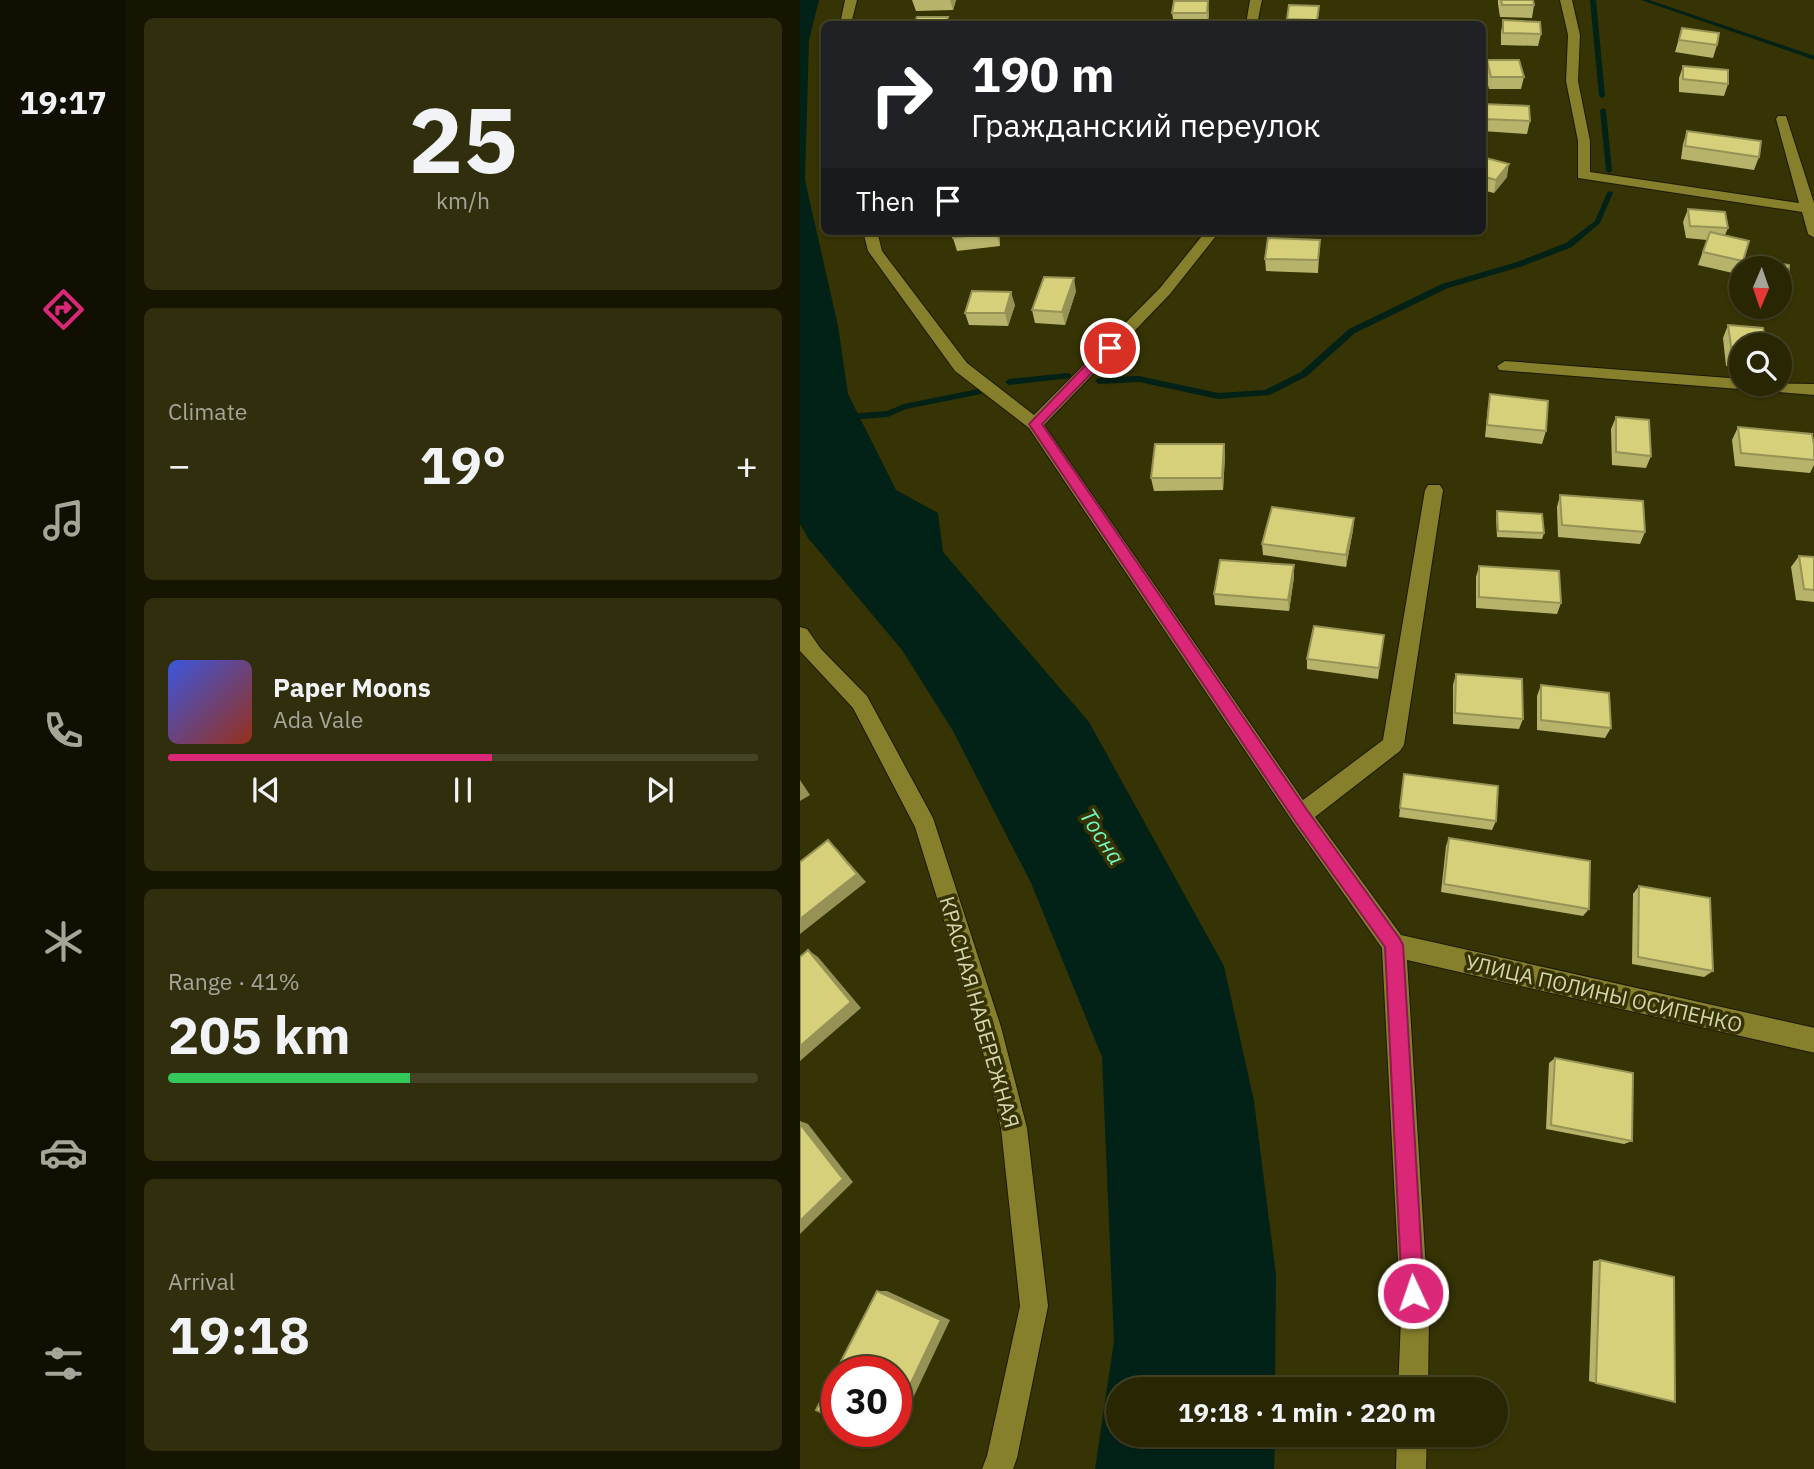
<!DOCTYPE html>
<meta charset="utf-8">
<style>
body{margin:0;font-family:"IBM Plex Sans",sans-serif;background:#302e0d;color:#f1f3f6;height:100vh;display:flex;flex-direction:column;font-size:26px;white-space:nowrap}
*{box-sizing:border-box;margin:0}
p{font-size:23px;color:#a5a59a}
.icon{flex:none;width:38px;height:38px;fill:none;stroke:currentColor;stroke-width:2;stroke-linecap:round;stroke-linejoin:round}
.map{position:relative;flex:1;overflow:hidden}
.drawer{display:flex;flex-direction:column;gap:18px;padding:18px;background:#161502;width:674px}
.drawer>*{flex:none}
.hud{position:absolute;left:21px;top:21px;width:665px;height:214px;border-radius:10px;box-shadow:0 2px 5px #0004,0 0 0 2px #444325;background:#202124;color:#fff;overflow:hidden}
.needle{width:46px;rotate:182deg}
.fabs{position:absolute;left:929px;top:256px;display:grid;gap:14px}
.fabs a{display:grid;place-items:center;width:63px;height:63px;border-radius:50%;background:#282603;box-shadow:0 2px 5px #0004,0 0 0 2px #444325;font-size:35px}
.speed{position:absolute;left:21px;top:1356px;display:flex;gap:14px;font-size:35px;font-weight:700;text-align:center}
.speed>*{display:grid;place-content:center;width:91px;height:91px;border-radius:50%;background:#282603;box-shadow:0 2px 5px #0004,0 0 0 2px #444325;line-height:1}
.speed .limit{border:10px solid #d22;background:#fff;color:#111}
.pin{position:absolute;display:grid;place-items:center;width:60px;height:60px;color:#fff;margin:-30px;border:4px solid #fff;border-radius:50%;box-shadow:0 2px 7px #0007}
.me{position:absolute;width:77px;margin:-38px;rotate:357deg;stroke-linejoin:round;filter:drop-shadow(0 0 5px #0008)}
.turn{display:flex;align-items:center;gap:24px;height:147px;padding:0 35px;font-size:32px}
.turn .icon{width:91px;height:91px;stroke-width:2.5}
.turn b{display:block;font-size:49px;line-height:60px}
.then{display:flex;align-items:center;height:66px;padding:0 35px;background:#0003;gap:14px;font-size:26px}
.big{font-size:52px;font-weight:700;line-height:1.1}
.drawer .card{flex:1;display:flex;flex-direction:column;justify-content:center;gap:10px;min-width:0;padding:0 24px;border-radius:10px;background:#302e0d}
.drawer .dial{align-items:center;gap:0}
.dial b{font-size:91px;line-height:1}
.song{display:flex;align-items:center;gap:21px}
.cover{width:84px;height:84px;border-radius:10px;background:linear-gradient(135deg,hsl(230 70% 55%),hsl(10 70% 35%))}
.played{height:7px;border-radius:4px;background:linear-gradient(90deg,#db2777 55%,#444325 55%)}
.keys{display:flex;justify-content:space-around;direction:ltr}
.heat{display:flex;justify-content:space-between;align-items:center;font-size:38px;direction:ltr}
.charge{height:10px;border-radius:5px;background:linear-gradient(90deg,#34c759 41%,#444325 0)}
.trip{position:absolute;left:306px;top:1377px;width:402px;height:70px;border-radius:35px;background:#282603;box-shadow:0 2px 5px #0004,0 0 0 2px #444325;font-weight:700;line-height:70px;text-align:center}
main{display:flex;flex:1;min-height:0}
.menu{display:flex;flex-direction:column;width:126px;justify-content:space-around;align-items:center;background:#100f01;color:#a5a59a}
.menu .icon{width:49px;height:49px}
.menu .on{color:#db2777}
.menu b{font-size:32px;color:#f1f3f6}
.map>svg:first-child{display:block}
.water{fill:#032217}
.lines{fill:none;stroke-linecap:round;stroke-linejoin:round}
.stream{fill:#032217;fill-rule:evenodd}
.minor-casing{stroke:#1c1a02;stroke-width:2}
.minor{fill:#867f2b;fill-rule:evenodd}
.wall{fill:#b8b36a}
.shaded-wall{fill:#969256}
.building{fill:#d6d07b;stroke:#969256;stroke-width:2}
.route{fill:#db2777;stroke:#8e194d;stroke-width:2}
.labels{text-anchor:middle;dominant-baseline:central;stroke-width:7;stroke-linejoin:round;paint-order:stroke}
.street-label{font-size:21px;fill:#d7d5ad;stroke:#363304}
.water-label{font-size:23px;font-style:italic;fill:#73f5c3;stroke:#363304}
</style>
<main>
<nav class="menu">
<b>19:17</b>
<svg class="icon on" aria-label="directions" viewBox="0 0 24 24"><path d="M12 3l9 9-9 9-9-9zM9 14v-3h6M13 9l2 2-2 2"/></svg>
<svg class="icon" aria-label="music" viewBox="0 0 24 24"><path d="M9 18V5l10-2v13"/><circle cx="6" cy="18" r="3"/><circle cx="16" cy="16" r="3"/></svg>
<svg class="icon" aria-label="phone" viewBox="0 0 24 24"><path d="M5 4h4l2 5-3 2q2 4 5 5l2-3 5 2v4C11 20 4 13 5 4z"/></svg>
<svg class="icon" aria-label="climate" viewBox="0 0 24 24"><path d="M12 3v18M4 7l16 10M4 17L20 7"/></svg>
<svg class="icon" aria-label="car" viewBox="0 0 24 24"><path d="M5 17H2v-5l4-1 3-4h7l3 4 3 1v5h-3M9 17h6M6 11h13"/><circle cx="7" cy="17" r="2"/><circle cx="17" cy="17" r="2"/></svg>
<svg class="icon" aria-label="filters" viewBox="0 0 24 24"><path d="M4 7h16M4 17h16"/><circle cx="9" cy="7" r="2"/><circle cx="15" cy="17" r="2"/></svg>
</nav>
<section class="drawer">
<div class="card dial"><b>25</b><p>km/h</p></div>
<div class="card"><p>Climate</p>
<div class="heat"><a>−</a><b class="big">19°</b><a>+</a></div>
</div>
<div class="card">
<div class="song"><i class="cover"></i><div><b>Paper Moons</b><p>Ada Vale</p></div></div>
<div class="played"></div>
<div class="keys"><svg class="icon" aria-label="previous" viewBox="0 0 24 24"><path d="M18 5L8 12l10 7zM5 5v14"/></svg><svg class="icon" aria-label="pause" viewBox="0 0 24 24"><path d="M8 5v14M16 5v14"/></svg><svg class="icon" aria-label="next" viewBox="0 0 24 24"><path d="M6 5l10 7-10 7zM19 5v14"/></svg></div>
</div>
<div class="card"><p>Range · 41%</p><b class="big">205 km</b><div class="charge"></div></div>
<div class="card"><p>Arrival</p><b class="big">19:18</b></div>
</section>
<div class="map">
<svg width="1015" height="1469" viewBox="0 0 1015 1469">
<rect width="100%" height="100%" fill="#363304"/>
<!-- water -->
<path class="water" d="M0 0H19L9 40 5 180 38 326 48 394 96 490 138 513 143 552 289 722 424 966 454 1101 476 1275 475 1389 318 1390V1435H475L474 1469H295L314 1341 302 1057 231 883 153 731 102 650 8 538 0 524Z"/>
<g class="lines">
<!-- stream -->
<path class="stream" d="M790 0H796L805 96 802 98 799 96Z
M841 0H849L1015 56V60Z
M803 108 806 110 812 171 809 173 806 171 800 110Z
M810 191 813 193 800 223 772 247 723 266 648 288 555 333 507 376 470 395 418 399 339 382 299 384 295 381 299 378 339 376 418 393 465 390 501 372 549 329 642 284 717 262 766 243 795 221 807 193Z
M268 373 271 374V378L209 385 205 382 209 379Z
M178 389 182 392 181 394 106 409 88 417 48 420 44 417 48 414 87 411 104 404Z"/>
<defs>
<path id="minor" d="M45 0H57L51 24H40Z
M450 0H462L457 24H446Z
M760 0H772L780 35 778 81 790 141V172L999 203 976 119 978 116H986L1015 206V238L1008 234 1002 212 778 178V141L766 81 768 35Z
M63 231H77L82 251 167 363 234 415 360 288 406 231H420L370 294 244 425 503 800 583 740 625 490 628 485H640L643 490 604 745 600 751 515 817 601 935 1015 1028V1053L607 960 629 1319 628 1390H598L601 1319 582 948 493 822 229 428 155 371 68 251Z
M705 361 942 379V383L1015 384V395L699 370 697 366Z
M0 627 7 629 21 649 67 696 133 818 201 1027 227 1128 248 1306 217 1458 213 1469H182L187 1456 220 1306 201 1128 177 1027 115 827 53 708 0 651Z
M597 1435H627L626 1469H596Z"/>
</defs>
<!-- minor casing -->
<use href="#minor" class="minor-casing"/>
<!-- minor -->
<use href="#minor" class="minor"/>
</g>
<!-- wall -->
<path class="wall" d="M112 0H156L153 10 116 11Z
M698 0H733L734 5 732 18 700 17 698 4Z
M374 1 409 13 408 24H374L372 13Z
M519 12 517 24H487V19Z
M703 20 741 34 738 46 701 45V32Z
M882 28 917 45 913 58 875 52Z
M687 60 724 77 721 89H689L685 73Z
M883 66 928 84 924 96 879 92V78Z
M683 104 730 121 727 134 682 131Z
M887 131 959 157 954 170 881 159 883 144Z
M682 157 707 177 694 193 682 190Z
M888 209 928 228 925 235 943 261 937 274 898 265 907 240 886 238 883 222Z
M199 231 200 246 157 251 153 238Z
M520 240 518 273 466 271 465 259Z
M952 259 989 265 988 284 982 297H980V268H949Z
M276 291 265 325 235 323 232 310Z
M215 305 208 326 169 325 165 313Z
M928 325 942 345V367L926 366 923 338Z
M690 394 746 431 742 444 685 437 688 407Z
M816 417 851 456 846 468 812 465 811 429Z
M938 427 1014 445V465L1010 473 935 466 932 440Z
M424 444 425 456 423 490 354 491 351 478Z
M760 495 845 532 840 544 758 537 757 507Z
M697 511 744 533 742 539 697 537 696 517Z
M554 518 553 530 546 567 463 555 462 544Z
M999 556 1014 557V602L996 600 991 567Z
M679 566 761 603 757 614 676 608V577Z
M494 577 489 611 415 605 414 594Z
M584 635 578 679 507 669V659Z
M656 674 723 719 719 729 653 724V685Z
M741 685 811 728 805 738 737 730V696Z
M604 774 696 821 692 830 599 817Z
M649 838 789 909 783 916 641 892 646 846Z
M839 886 913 971 904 977 832 964 833 894Z
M755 1058 832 1141 824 1144 746 1129 749 1063Z
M800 1260 796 1383 789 1381 793 1261Z"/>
<!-- shaded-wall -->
<path class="shaded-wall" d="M150 0H156L153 10Z
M408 1 409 13 408 24 407 13Z
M709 164 707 177 694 193 696 180Z
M196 231H199L200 246 196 233Z
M274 278 276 291 265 325 262 312Z
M211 292 215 305 208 326 205 313Z
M424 444 425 456 423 490 422 478Z
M554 518 553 530 546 567V555Z
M494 565V577L489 611 488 600Z
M0 780 10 795 0 801Z
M28 840 37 849 66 882 0 934V919Z
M8 950 18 957 61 1008 0 1061V1046Z
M0 1121 8 1124 53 1182 0 1234Z
M77 1291H87L150 1320 94 1438 83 1442 88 1432H96V1414Z"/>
<!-- building -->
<path class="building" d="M701 0H733L734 5H702Z
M374 1H408L407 13H372Z
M489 5 519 6 517 20 487 19Z
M117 17H148L146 24H114Z
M703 20 740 22 741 34 703 33Z
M882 28 919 33 917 45 879 40Z
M687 60H719L724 77H691Z
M883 66 928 70V84L883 79Z
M683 104 729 106 730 121 683 119Z
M887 131 961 141 959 157 885 146Z
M682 157 709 164 696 180 682 176Z
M888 209 925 212 928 228 890 226Z
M153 231H196V233L153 238Z
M910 232 949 241 943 261 903 252Z
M468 238 520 240 518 260 465 259Z
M952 259 989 265 988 284 980 283V268H952Z
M244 277 274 278 262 312 232 310Z
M172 291 211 292 205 313H165Z
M928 325 963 328 966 345H942V354L932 353Z
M690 394 748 401 746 431 687 425Z
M816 417 849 420 851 456 816 452Z
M938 427 1012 434 1014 445V460L941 453Z
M355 444H424L422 478H351Z
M760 495 843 501 845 532 762 525Z
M472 507 554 518 546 555 462 544Z
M697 511 742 514 744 533 698 531Z
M999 556 1014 557V590L1004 589Z
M420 560 494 565 488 600 414 594Z
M679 566 759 571 761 603 679 597Z
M514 626 584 635 579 668 507 659Z
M656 674 722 679 723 719 655 713Z
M741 685 809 693 811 728 741 720Z
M604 774 698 786 696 821 600 808Z
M649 838 790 861 789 909 644 884Z
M28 840 57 874 0 919V862Z
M839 886 910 898 913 971 838 957Z
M8 950 51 1002 0 1046V957Z
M755 1058 833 1073 832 1141 751 1125Z
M0 1124 43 1179 0 1221Z
M800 1260 874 1277 875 1402 796 1383Z
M77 1291 141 1320 96 1414V1372H37V1420L16 1410Z
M60 1432H88L83 1442Z"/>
<!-- route -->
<path class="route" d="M310 344 314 345V350L242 424 507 810 600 939 603 945 624 1293 621 1300 613 1303 606 1300 602 1293 585 947 495 821 229 424 305 345Z"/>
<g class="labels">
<!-- street labels -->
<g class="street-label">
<text transform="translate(804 993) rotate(13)">УЛИЦА ПОЛИНЫ ОСИПЕНКО</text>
<text transform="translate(180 1012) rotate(74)">КРАСНАЯ НАБЕРЕЖНАЯ</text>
</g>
<!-- water labels -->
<g class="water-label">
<text transform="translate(303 836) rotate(57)">Тосна</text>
</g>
</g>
</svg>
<div class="fabs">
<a><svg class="needle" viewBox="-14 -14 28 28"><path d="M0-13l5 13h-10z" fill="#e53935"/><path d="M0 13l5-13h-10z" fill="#a5a59a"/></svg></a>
<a><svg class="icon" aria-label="search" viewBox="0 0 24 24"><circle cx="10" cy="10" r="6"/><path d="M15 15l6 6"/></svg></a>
</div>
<div class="speed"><div class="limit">30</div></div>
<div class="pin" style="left:310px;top:348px;background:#d93025"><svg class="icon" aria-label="arrive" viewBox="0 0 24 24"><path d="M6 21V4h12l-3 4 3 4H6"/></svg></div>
<svg class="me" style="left:613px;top:1293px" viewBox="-20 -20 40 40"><circle r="17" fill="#db2777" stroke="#fff" stroke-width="3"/><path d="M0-11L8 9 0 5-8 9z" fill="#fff"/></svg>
<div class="trip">19:18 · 1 min · 220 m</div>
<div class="hud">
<div class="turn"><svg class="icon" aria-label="right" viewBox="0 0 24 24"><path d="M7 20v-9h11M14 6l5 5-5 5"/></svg><div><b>190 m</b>Гражданский переулок</div></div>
<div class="then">Then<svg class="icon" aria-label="arrive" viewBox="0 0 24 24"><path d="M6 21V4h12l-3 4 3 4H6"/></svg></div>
</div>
</div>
</main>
